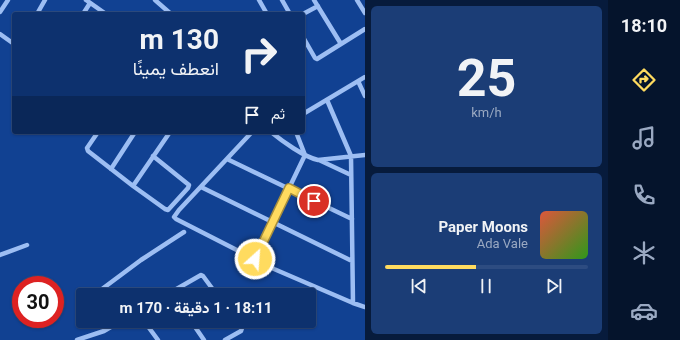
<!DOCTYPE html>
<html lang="ar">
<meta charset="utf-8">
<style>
body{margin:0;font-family:Roboto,Vazirmatn,sans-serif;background:#1b3d76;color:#f1f3f6;direction:rtl;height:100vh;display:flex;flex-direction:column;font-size:15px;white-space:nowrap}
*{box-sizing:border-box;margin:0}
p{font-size:13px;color:#9aa9c2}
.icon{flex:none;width:22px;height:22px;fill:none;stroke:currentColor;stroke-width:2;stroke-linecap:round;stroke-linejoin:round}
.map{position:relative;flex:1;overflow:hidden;direction:ltr}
.details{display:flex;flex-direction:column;gap:6px;padding:6px;background:#071b3c;width:243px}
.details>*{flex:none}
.hud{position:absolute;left:12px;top:12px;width:293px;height:122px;border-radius:4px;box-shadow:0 1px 3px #0004,0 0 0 1px #2d4c81;direction:rtl;background:#0d316e;color:#f1f3f6;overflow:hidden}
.speed{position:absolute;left:12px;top:276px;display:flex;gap:8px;font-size:20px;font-weight:700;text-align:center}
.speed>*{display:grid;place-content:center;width:52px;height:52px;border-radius:50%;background:#0d316e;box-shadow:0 1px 3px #0004,0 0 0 1px #2d4c81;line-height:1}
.speed .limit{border:6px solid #d22;background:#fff;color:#111}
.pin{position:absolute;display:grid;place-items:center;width:34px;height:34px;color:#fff;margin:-17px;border:2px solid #fff;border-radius:50%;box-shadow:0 1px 4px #0007}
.me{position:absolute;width:44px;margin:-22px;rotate:26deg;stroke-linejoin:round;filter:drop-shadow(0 0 3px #0008)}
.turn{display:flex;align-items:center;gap:14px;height:84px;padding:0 20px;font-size:18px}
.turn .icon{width:52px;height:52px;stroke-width:2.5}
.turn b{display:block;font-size:28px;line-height:34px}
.then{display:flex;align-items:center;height:38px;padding:0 20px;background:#0003;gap:8px;font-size:15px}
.details .card{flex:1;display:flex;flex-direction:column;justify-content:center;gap:6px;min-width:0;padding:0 14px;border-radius:6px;background:#1b3d76}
.details .dial{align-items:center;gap:0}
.dial b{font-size:52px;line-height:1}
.song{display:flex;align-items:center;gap:12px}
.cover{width:48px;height:48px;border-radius:6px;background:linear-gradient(135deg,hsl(10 70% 55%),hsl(110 70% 35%))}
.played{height:4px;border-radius:2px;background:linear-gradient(90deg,#ffdb5f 45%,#2d4c81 45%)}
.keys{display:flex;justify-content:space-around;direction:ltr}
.trip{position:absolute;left:76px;top:288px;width:240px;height:40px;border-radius:4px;background:#0d316e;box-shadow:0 1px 3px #0004,0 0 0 1px #2d4c81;font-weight:700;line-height:40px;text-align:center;direction:rtl}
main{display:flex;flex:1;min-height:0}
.dock{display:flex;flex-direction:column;width:72px;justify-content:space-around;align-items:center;background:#05142c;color:#9aa9c2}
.dock .icon{width:28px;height:28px}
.dock .on{color:#ffdb5f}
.dock b{font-size:18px;color:#f1f3f6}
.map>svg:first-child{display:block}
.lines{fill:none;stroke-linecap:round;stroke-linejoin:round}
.minor{stroke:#9dbef3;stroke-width:4.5}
.route-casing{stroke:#a68e3e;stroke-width:10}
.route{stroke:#ffdb5f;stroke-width:7}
</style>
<main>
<nav class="dock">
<b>18:10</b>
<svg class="icon on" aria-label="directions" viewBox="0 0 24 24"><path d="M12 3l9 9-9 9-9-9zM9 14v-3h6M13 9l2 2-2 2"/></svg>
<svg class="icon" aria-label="music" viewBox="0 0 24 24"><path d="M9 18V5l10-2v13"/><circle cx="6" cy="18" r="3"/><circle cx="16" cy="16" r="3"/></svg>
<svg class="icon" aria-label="phone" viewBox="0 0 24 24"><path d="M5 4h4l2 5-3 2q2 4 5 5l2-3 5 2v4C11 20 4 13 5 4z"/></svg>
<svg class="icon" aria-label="climate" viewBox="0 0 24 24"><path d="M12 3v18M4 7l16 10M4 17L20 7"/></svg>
<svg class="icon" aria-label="car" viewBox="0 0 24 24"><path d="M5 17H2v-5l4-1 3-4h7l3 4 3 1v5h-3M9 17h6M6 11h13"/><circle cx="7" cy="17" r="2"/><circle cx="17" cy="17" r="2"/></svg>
</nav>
<section class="details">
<div class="card dial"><b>25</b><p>km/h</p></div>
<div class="card">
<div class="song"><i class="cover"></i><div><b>Paper Moons</b><p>Ada Vale</p></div></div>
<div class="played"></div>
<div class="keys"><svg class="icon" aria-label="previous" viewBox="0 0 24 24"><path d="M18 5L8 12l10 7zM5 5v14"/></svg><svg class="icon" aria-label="pause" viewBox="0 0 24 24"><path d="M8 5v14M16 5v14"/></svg><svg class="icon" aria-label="next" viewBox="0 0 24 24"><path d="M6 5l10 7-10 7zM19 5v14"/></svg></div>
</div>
</section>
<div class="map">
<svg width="365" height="340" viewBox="0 0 365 340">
<rect width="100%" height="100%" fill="#114192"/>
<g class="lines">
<!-- minor -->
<path class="minor" d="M86 0 106 14
M155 0 171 14
M259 0 267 14
M282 0 290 14
M314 0 341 44
M357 0 365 13
M0 12 8 0
M37 14 45 0
M83 14 90 3
M303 14 318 6
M0 34 14 44
M303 37 315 58 317 59 365 29
M358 81 365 96
M327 100 351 156 353 303
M303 114 365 77
M98 132 87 148 88 151 133 186 165 209 168 210 188 188 189 185 153 156
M252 132 179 210 174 217 176 219 274 269 353 303 365 307
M271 132C282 141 304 157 318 160L365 155
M227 159 352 219
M319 160 351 175
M111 169 135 132
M133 186 170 132
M201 187 352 261
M0 255 27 245
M255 259 305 155 296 132
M94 295 141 260 184 232
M166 295 201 275 203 276 217 295
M144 321 158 340
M191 321 204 340
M77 340 104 331 121 321
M225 340 241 331 242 328 236 321"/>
</g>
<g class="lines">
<defs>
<path id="route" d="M255 259 289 188 314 201"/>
</defs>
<!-- route casing -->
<use href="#route" class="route-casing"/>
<!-- route -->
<use href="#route" class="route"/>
</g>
</svg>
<div class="speed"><div class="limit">30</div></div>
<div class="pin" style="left:314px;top:201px;background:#d93025"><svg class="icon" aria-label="arrive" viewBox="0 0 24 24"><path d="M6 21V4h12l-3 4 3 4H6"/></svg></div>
<svg class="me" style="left:255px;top:259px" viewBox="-20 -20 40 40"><circle r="17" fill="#ffdb5f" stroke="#fff" stroke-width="3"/><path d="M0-11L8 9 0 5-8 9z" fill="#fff"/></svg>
<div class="trip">18:11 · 1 دقيقة · 170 m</div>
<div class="hud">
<div class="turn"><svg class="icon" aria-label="right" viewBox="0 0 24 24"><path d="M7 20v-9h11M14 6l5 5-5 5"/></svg><div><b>130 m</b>انعطف يمينًا</div></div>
<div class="then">ثم<svg class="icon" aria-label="arrive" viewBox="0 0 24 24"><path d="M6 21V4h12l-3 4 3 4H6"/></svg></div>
</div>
</div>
</main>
